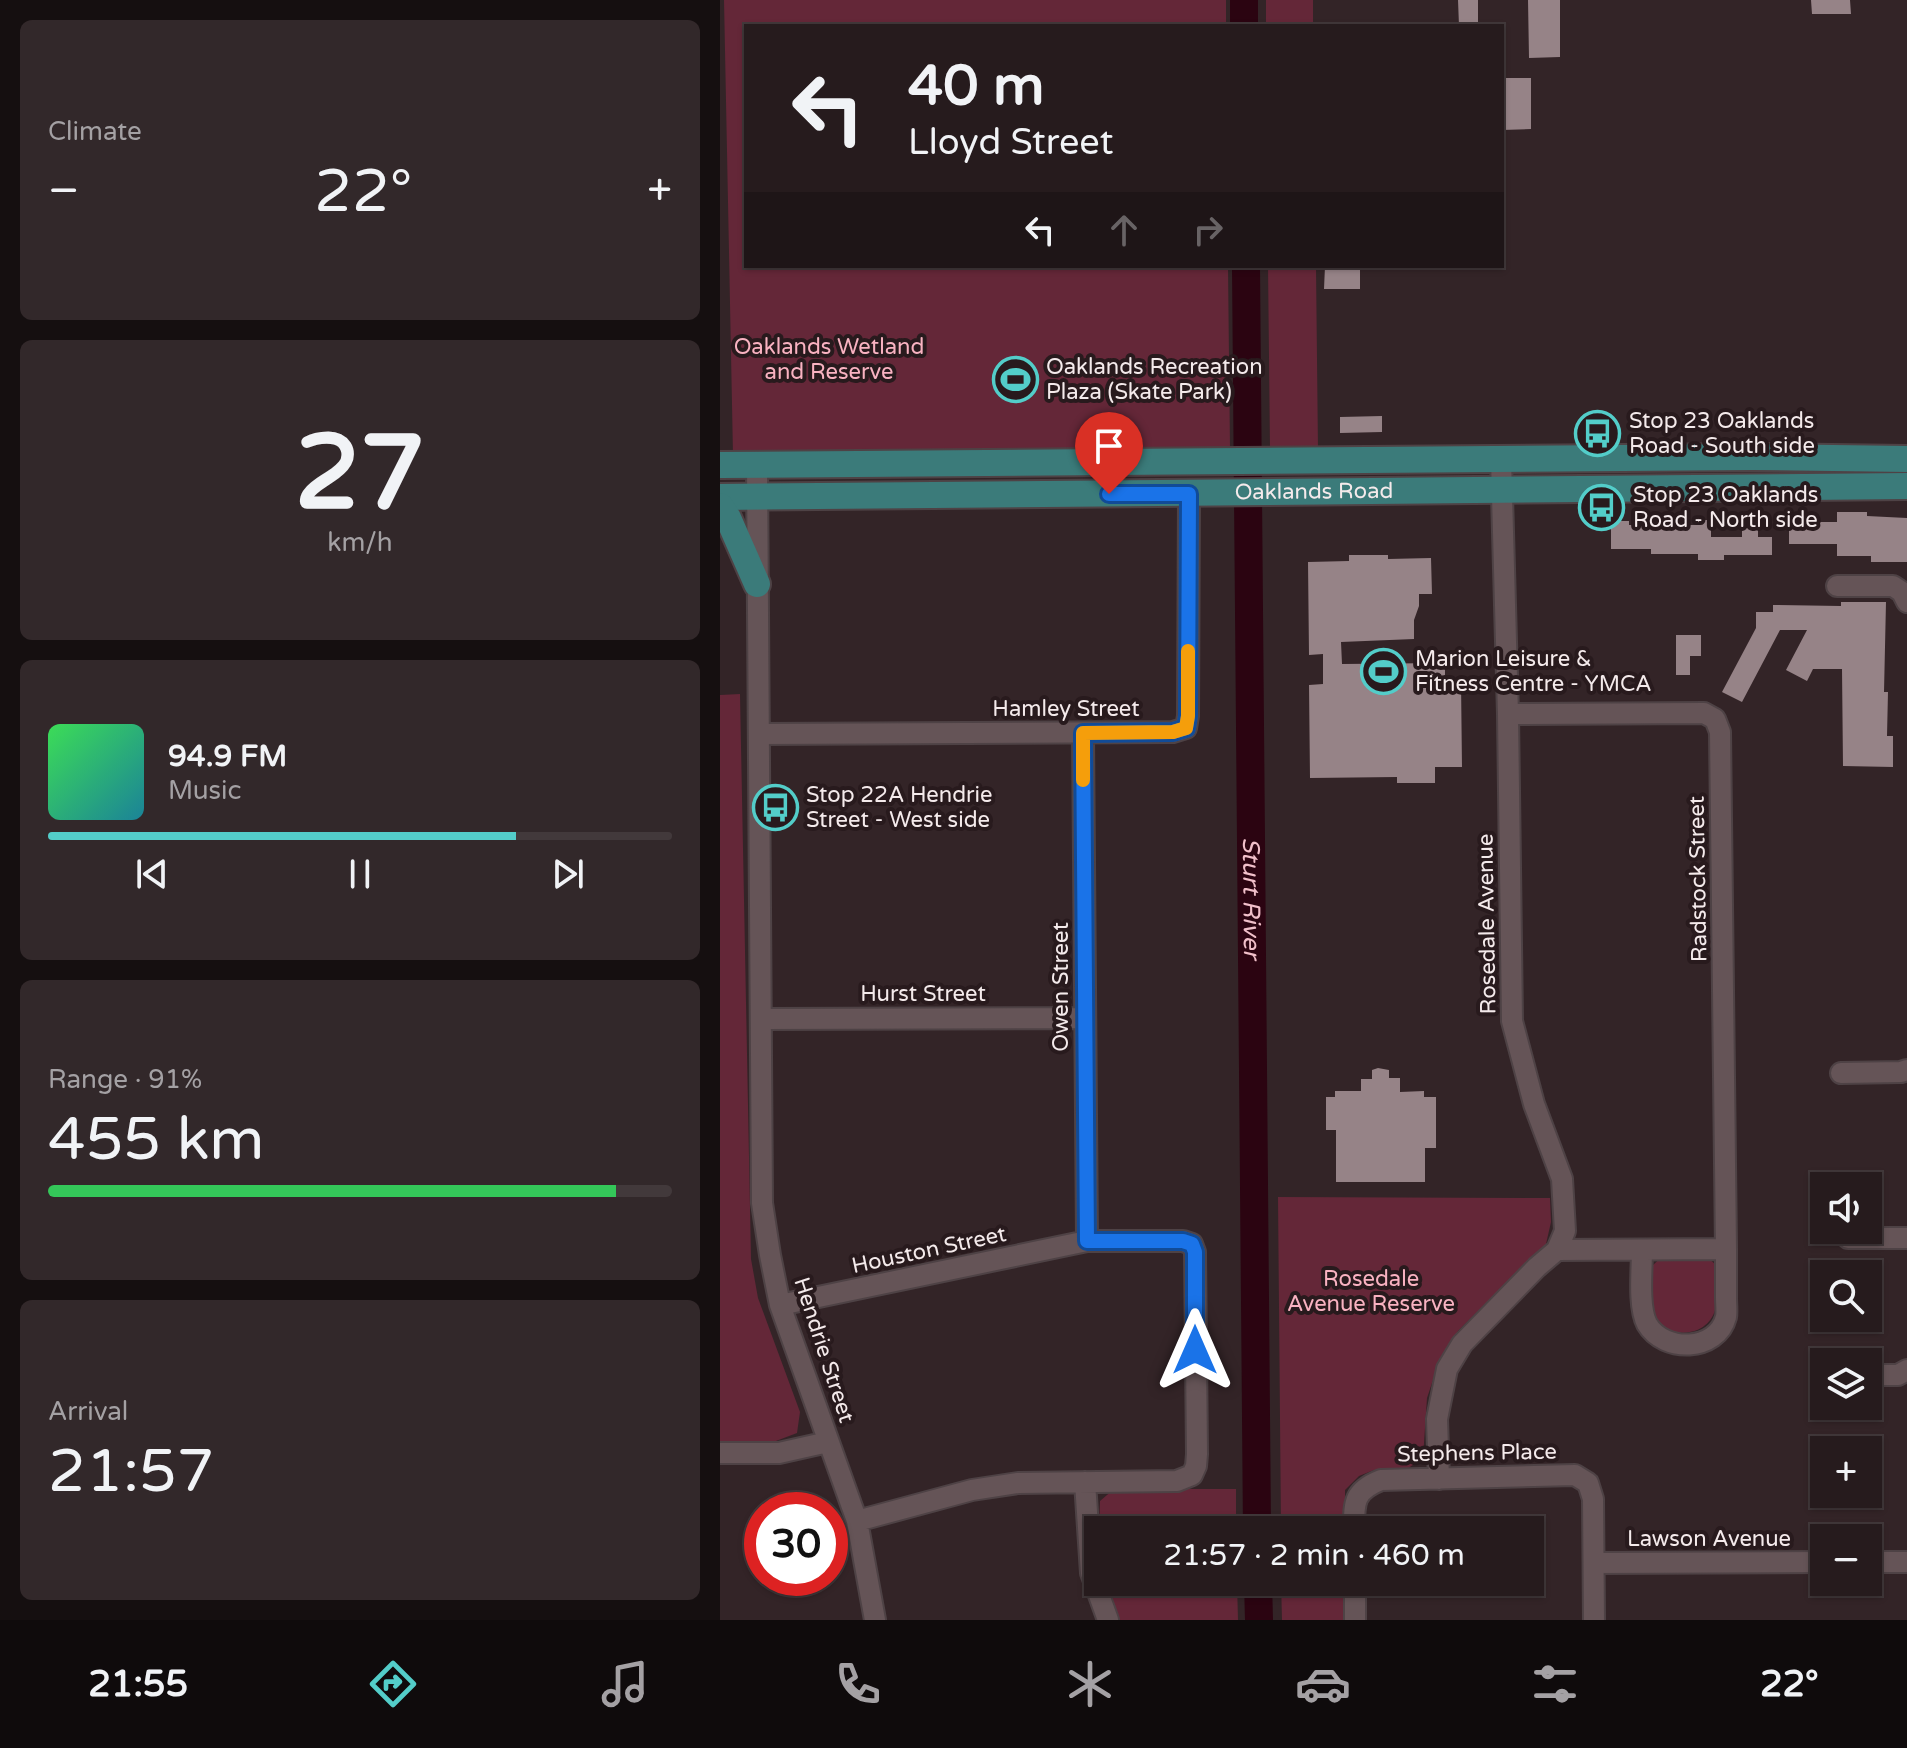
<!DOCTYPE html>
<meta charset="utf-8">
<style>
body{margin:0;font-family:"Varela Round",sans-serif;background:#32282a;color:#f1f3f6;height:100vh;display:flex;flex-direction:column;font-size:30px;white-space:nowrap}
*{box-sizing:border-box;margin:0}
p{font-size:26px;color:#a4a1a4}
.icon{flex:none;width:44px;height:44px;fill:none;stroke:currentColor;stroke-width:2;stroke-linecap:round;stroke-linejoin:round}
.map{position:relative;flex:1;overflow:hidden}
.sheet{display:flex;flex-direction:column;gap:20px;padding:20px;background:#150f10;width:720px}
.sheet>*{flex:none}
.guide{position:absolute;left:24px;top:24px;width:760px;height:244px;border-radius:0px;box-shadow:0 2px 6px #0004,0 0 0 2px #42393b;background:#261b1d;color:#f1f3f6;overflow:hidden}
.tools{position:absolute;left:1090px;top:1172px;display:grid;gap:16px}
.tools a{display:grid;place-items:center;width:72px;height:72px;border-radius:0px;background:#261b1d;box-shadow:0 2px 6px #0004,0 0 0 2px #42393b;font-size:40px}
.speed{position:absolute;left:24px;top:1492px;display:flex;gap:16px;font-size:40px;font-weight:700;text-align:center}
.speed>*{display:grid;place-content:center;width:104px;height:104px;border-radius:50%;background:#261b1d;box-shadow:0 2px 6px #0004,0 0 0 2px #42393b;line-height:1}
.speed .limit{border:12px solid #d22;background:#fff;color:#111}
.pin{position:absolute;display:grid;place-items:center;width:68px;height:68px;color:#fff;margin:-82px -34px;border-radius:50% 50% 50% 0;rotate:-45deg;box-shadow:0 0 8px #0007}
.pin .icon{rotate:45deg}
.me{position:absolute;width:88px;margin:-44px;rotate:0deg;stroke-linejoin:round;filter:drop-shadow(0 0 6px #0008)}
.turn{display:flex;align-items:center;gap:28px;height:168px;padding:0 32px;font-size:36px}
.turn .icon{width:104px;height:104px;stroke-width:2.5}
.turn b{display:block;font-size:56px;line-height:68px}
.lanes{display:flex;align-items:center;height:76px;padding:0 32px;background:#0003;justify-content:center;gap:40px;direction:ltr}
.lanes .off{opacity:.35}
.big{font-size:60px;font-weight:600;line-height:1.1}
.sheet .tile{flex:1;display:flex;flex-direction:column;justify-content:center;gap:12px;min-width:0;padding:0 28px;border-radius:12px;background:#32282a}
.sheet .dial{align-items:center;gap:0}
.dial b{font-size:104px;line-height:1}
.song{display:flex;align-items:center;gap:24px}
.cover{width:96px;height:96px;border-radius:12px;background:linear-gradient(135deg,hsl(130 70% 55%),hsl(190 70% 35%))}
.played{height:8px;border-radius:4px;background:linear-gradient(90deg,#53cdc9 75%,#42393b 75%)}
.keys{display:flex;justify-content:space-around;direction:ltr}
.heat{display:flex;justify-content:space-between;align-items:center;font-size:44px;direction:ltr}
.charge{height:12px;border-radius:6px;background:linear-gradient(90deg,#34c759 91%,#42393b 0)}
.trip{position:absolute;left:364px;top:1516px;width:460px;height:80px;border-radius:0px;background:#261b1d;box-shadow:0 2px 6px #0004,0 0 0 2px #42393b;font-weight:600;line-height:80px;text-align:center}
.dock{display:flex;height:128px;justify-content:space-around;align-items:center;background:#0f0b0c;color:#a4a1a4}
.dock .icon{width:56px;height:56px}
.dock .active{color:#53cdc9}
.dock b{font-size:36px;color:#f1f3f6}
main{display:flex;flex:1;min-height:0}
.map>svg:first-child{display:block}
.green{fill:#642738}
.lines{fill:none;stroke-linecap:round;stroke-linejoin:round}
.river{stroke:#2b0411;stroke-width:28}
.building{fill:#968387}
.minor-casing{stroke:#4e4245;stroke-width:24}
.major-casing{stroke:#4e4245;stroke-width:30}
.minor{stroke:#655457;stroke-width:20}
.major{stroke:#3b7b7a;stroke-width:26}
.route-casing{stroke:#114b97;stroke-width:20}
.route{stroke:#1a73e8;stroke-width:14}
.slow{stroke:#f59e0b;stroke-width:14}
.labels{text-anchor:middle;dominant-baseline:central;stroke-width:8;stroke-linejoin:round;paint-order:stroke}
.park-label{font-size:22px;fill:#f9b2c1;stroke:#281a1d}
.poi-label{font-size:22px;fill:#f4eaeb;stroke:#281a1d;text-anchor:start}
.street-label{font-size:22px;fill:#f4eaeb;stroke:#281a1d}
.water-label{font-size:24px;font-style:italic;fill:#f1c0ca;stroke:#281a1d}
</style>
<main>
<section class="sheet">
<div class="tile"><p>Climate</p>
<div class="heat"><a>−</a><b class="big">22°</b><a>+</a></div>
</div>
<div class="tile dial"><b>27</b><p>km/h</p></div>
<div class="tile">
<div class="song"><i class="cover"></i><div><b>94.9 FM</b><p>Music</p></div></div>
<div class="played"></div>
<div class="keys"><svg class="icon" aria-label="previous" viewBox="0 0 24 24"><path d="M18 5L8 12l10 7zM5 5v14"/></svg><svg class="icon" aria-label="pause" viewBox="0 0 24 24"><path d="M8 5v14M16 5v14"/></svg><svg class="icon" aria-label="next" viewBox="0 0 24 24"><path d="M6 5l10 7-10 7zM19 5v14"/></svg></div>
</div>
<div class="tile"><p>Range · 91%</p><b class="big">455 km</b><div class="charge"></div></div>
<div class="tile"><p>Arrival</p><b class="big">21:57</b></div>
</section>
<div class="map">
<svg width="1187" height="1620" viewBox="0 0 1187 1620">
<rect width="100%" height="100%" fill="#332427"/>
<!-- green -->
<path class="green" d="M4 0H506V26H26V266H508L510 449 13 455Z
M546 0H593V26H546Z
M548 266H596L598 450H550Z
M20 694 31 1259 38 1298 80 1412 77 1433 56 1441H0V695Z
M558 1197 830 1198 831 1222 826 1244 738 1331 719 1362 707 1398 703 1458 687 1469 654 1470 639 1476 625 1490V1530H561Z
M944 1255H985L996 1265C996 1278 998 1299 995 1310 988 1337 947 1341 935 1316 928 1302 933 1280 933 1265Z
M394 1489H516V1530H379L380 1501Z
M386 1582H517L518 1620H399Z
M561 1582H625L624 1620H562Z"/>
<g class="lines">
<!-- river -->
<g class="river">
<path d="M524 0V26"/>
<path id="s1" d="M526 266 537 1530"/>
<path d="M538 1582 539 1620"/>
</g>
</g>
<!-- building -->
<path class="building" d="M738 0H758V26H739Z
M808 0H840V57L809 58Z
M1091 0H1130L1131 14H1092Z
M782 78H811V129L782 130Z
M605 266H640V289H604Z
M662 416V432L620 433V417Z
M1117 512H1147V516L1187 518V562H1151V556H1117V544H1069V522H1117Z
M978 520H991V537H1022V528H1038V537H1052V555H1004V560H978V554H931V549H891V521H909V525H978Z
M629 555H668V559L711 558 712 594H699V606L694 620V639L621 642 622 664 725 663V680L741 681 742 767H715V783H677V777L590 778 589 685 603 684V654L589 655 588 562 629 561Z
M1121 602H1166L1164 692H1168L1167 736H1173V767L1123 766 1122 669H1093L1087 681 1066 670 1087 630H1060L1022 702 1002 692 1036 628V612H1053V605L1121 606Z
M956 635H981V656H970V675H956Z
M658 1068 669 1070V1078H680V1092L704 1091V1097H716V1148H705V1182H616V1130H606V1097H615V1091H641V1079H652V1070Z"/>
<g class="lines">
<defs>
<path id="minor" d="M37 465 42 1203 50 1255 60 1305 137 1521 155 1620
M1117 586H1173L1182 592 1187 602
M788 714 984 713 995 719 1000 732 1006 1249C1006 1265 1006 1282 1006 1298 1006 1304 1007 1312 1006 1317 997 1352 944 1353 927 1324 918 1307 922 1269 922 1250
M363 733 367 1241
M39 734 453 732 466 728 468 716 469 494
M41 1019 365 1018
M1121 1073 1181 1072 1187 1070
M1128 1238H1187
M837 1250 1006 1249
M60 1305 367 1241H463L472 1244 475 1252 477 1454 476 1466 472 1475 457 1481 298 1483 252 1490 137 1521
M1148 1375H1178L1187 1370
M0 1453H59L108 1442
M719 1479 717 1419 727 1369 742 1344 817 1267 837 1250 845 1231 842 1179 814 1104 792 1021 788 714 781 459
M365 1482 371 1573 388 1620
M634 1530C634 1503 633 1491 661 1480L855 1475 868 1483 873 1499 874 1620
M1148 1562H1187
M874 1563 1104 1562
M635 1582V1620"/>
<g id="major">
<path d="M0 465 1033 457 1187 459"/>
<path id="s2" d="M0 497 1187 486"/>
<path d="M0 506 8 518 37 584"/>
</g>
</defs>
<!-- minor casing -->
<use href="#minor" class="minor-casing"/>
<!-- major casing -->
<use href="#major" class="major-casing"/>
<!-- minor -->
<use href="#minor" class="minor"/>
<!-- major -->
<use href="#major" class="major"/>
</g>
<g class="lines">
<defs>
<path id="route" d="M389 494H469L468 716 466 728 453 732 363 733 367 1241H463L472 1244 475 1252V1350"/>
</defs>
<!-- route casing -->
<use href="#route" class="route-casing"/>
<!-- route -->
<use href="#route" class="route"/>
<!-- slow -->
<path class="slow" d="M363 780V733L453 732 466 728 468 716V651"/>
</g>
<!-- icons -->
<defs>
<symbol id="stadium-ring" viewBox="-11 -11 22 22"><circle r="9.5" fill="#281a1d" stroke="#53cdc9" stroke-width="1.5"/><path d="M0-5a6.5 5 0 1 0 0 10a6.5 5 0 1 0 0-10ZM-3.5-1.8h7v3.6h-7Z" fill="#53cdc9"/></symbol>
<symbol id="bus-ring" viewBox="-11 -11 22 22"><circle r="9.5" fill="#281a1d" stroke="#53cdc9" stroke-width="1.5"/><path d="M-5-6H5V4H4V6H2V4H-2V6H-4V4H-5ZM-3.5-4V0h7V-4ZM-3.5 1.2v1.5H-2V1.2ZM2 1.2v1.5H3.5V1.2Z" fill="#53cdc9"/></symbol>
</defs>
<g fill-rule="evenodd">
<use href="#stadium-ring" x="270" y="354" width="51" height="51"/>
<use href="#bus-ring" x="852" y="408" width="51" height="51"/>
<use href="#bus-ring" x="856" y="482" width="51" height="51"/>
<use href="#stadium-ring" x="638" y="646" width="51" height="51"/>
<use href="#bus-ring" x="30" y="782" width="51" height="51"/>
</g>
<g class="labels">
<!-- park labels -->
<g class="park-label">
<text x="109" y="347">Oaklands Wetland<tspan x="109" dy="25">and Reserve</tspan></text>
<text x="651" y="1279">Rosedale<tspan x="651" dy="25">Avenue Reserve</tspan></text>
</g>
<!-- poi labels -->
<g class="poi-label">
<text x="326" y="367">Oaklands Recreation<tspan x="326" dy="25">Plaza (Skate Park)</tspan></text>
<text x="909" y="421">Stop 23 Oaklands<tspan x="909" dy="25">Road - South side</tspan></text>
<text x="913" y="495">Stop 23 Oaklands<tspan x="913" dy="25">Road - North side</tspan></text>
<text x="695" y="659">Marion Leisure &amp;<tspan x="695" dy="25">Fitness Centre - YMCA</tspan></text>
<text x="86" y="795">Stop 22A Hendrie<tspan x="86" dy="25">Street - West side</tspan></text>
</g>
<!-- street labels -->
<g class="street-label">
<text stroke="none"><textPath href="#s2" startOffset="594">Oaklands Road</textPath></text>
<text x="346" y="709">Hamley Street</text>
<text transform="translate(978 879) rotate(-91)">Radstock Street</text>
<text transform="translate(767 924) rotate(-91)">Rosedale Avenue</text>
<text transform="translate(341 987) rotate(-90)">Owen Street</text>
<text x="203" y="994">Hurst Street</text>
<text transform="translate(209 1250) rotate(-12)">Houston Street</text>
<text transform="translate(104 1350) rotate(72)">Hendrie Street</text>
<text transform="translate(757 1453) rotate(-1)">Stephens Place</text>
<text x="989" y="1539">Lawson Avenue</text>
</g>
<!-- water labels -->
<g class="water-label">
<text stroke="none"><textPath href="#s1" startOffset="632">Sturt River</textPath></text>
</g>
</g>
</svg>
<div class="tools">
<a><svg class="icon" aria-label="sound" viewBox="0 0 24 24"><path d="M4 9h4l5-4v14l-5-4H4zM17 9q2 3 0 6"/></svg></a>
<a><svg class="icon" aria-label="search" viewBox="0 0 24 24"><circle cx="10" cy="10" r="6"/><path d="M15 15l6 6"/></svg></a>
<a><svg class="icon" aria-label="layers" viewBox="0 0 24 24"><path d="M12 4l9 5-9 5-9-5zM3 14l9 5 9-5"/></svg></a>
<a>+</a>
<a>−</a>
</div>
<div class="speed"><div class="limit">30</div></div>
<div class="pin" style="left:389px;top:494px;background:#d93025"><svg class="icon" aria-label="arrive" viewBox="0 0 24 24"><path d="M6 21V4h12l-3 4 3 4H6"/></svg></div>
<svg class="me" style="left:475px;top:1350px" viewBox="-20 -20 40 40"><path d="M0-17L14 15 0 8-14 15z" fill="#1a73e8" stroke="#fff" stroke-width="4"/></svg>
<div class="trip">21:57 · 2 min · 460 m</div>
<div class="guide">
<div class="turn"><svg class="icon" aria-label="left" viewBox="0 0 24 24"><path d="M17 20v-9H6M10 6l-5 5 5 5"/></svg><div><b>40 m</b>Lloyd Street</div></div>
<div class="lanes"><svg class="icon" aria-label="left" viewBox="0 0 24 24"><path d="M17 20v-9H6M10 6l-5 5 5 5"/></svg><svg class="icon off" aria-label="ahead" viewBox="0 0 24 24"><path d="M12 20V5M6 11l6-6 6 6"/></svg><svg class="icon off" aria-label="right" viewBox="0 0 24 24"><path d="M7 20v-9h11M14 6l5 5-5 5"/></svg></div>
</div>
</div>
</main>
<nav class="dock">
<b>21:55</b>
<svg class="icon active" aria-label="directions" viewBox="0 0 24 24"><path d="M12 3l9 9-9 9-9-9zM9 14v-3h6M13 9l2 2-2 2"/></svg>
<svg class="icon" aria-label="music" viewBox="0 0 24 24"><path d="M9 18V5l10-2v13"/><circle cx="6" cy="18" r="3"/><circle cx="16" cy="16" r="3"/></svg>
<svg class="icon" aria-label="phone" viewBox="0 0 24 24"><path d="M5 4h4l2 5-3 2q2 4 5 5l2-3 5 2v4C11 20 4 13 5 4z"/></svg>
<svg class="icon" aria-label="climate" viewBox="0 0 24 24"><path d="M12 3v18M4 7l16 10M4 17L20 7"/></svg>
<svg class="icon" aria-label="car" viewBox="0 0 24 24"><path d="M5 17H2v-5l4-1 3-4h7l3 4 3 1v5h-3M9 17h6M6 11h13"/><circle cx="7" cy="17" r="2"/><circle cx="17" cy="17" r="2"/></svg>
<svg class="icon" aria-label="filters" viewBox="0 0 24 24"><path d="M4 7h16M4 17h16"/><circle cx="9" cy="7" r="2"/><circle cx="15" cy="17" r="2"/></svg>
<b>22°</b>
</nav>
